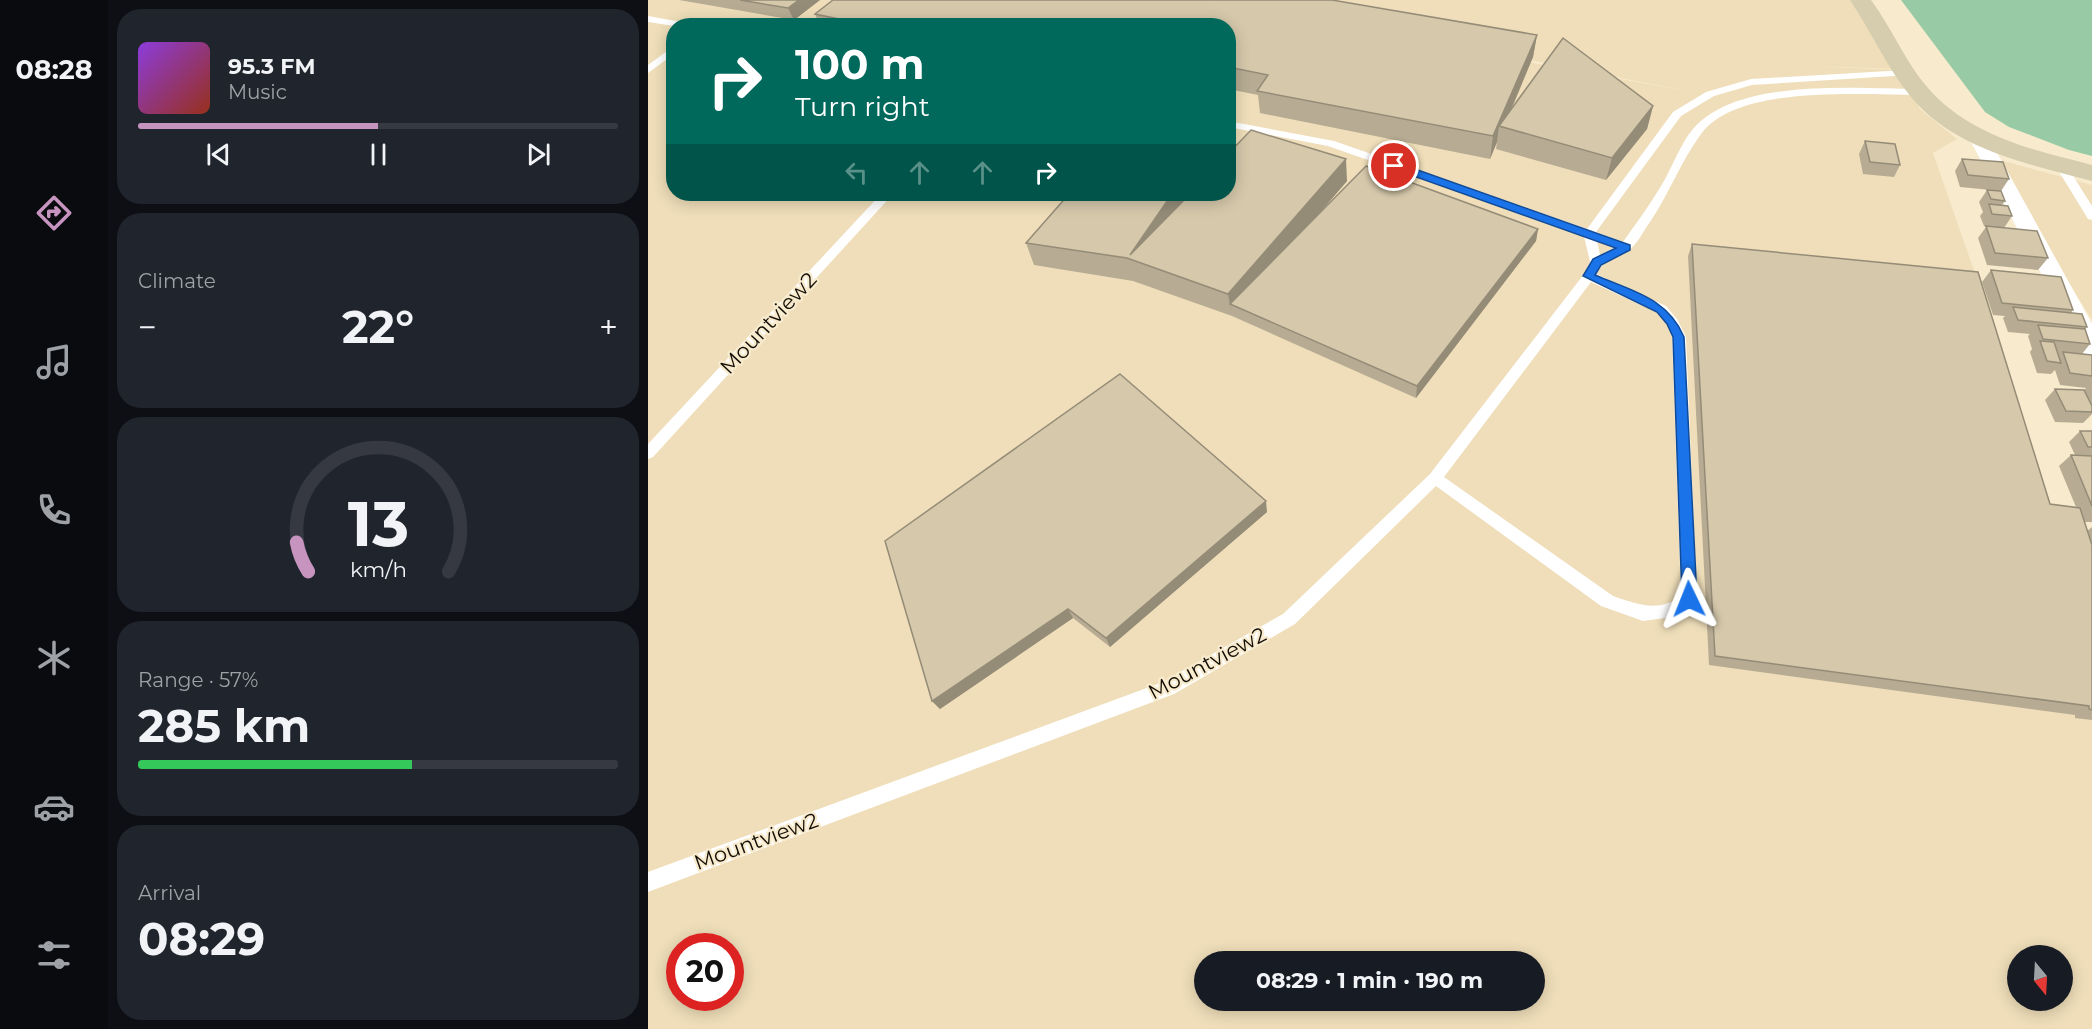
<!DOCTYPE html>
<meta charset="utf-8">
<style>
body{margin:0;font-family:Montserrat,sans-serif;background:#20242c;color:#f1f3f6;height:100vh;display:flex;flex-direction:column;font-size:22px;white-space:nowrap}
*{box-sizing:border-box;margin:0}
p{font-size:20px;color:#9ea1a6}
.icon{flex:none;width:33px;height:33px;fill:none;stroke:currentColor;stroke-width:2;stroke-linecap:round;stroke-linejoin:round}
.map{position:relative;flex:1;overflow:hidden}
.side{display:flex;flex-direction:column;gap:9px;padding:9px;background:#0d0f14;width:540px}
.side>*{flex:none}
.top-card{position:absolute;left:18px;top:18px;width:570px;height:183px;border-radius:24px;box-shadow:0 3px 15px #0003;background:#00695c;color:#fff;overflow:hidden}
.needle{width:39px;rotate:162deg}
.buttons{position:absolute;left:1359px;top:945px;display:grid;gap:12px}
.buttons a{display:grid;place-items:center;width:66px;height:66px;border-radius:50%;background:#171b24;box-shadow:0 3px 15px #0003;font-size:30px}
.speed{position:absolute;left:18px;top:933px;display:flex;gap:12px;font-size:30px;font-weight:700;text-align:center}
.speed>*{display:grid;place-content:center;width:78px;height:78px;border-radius:50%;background:#171b24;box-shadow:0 3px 15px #0003;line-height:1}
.speed .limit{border:9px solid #d22;background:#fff;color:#111}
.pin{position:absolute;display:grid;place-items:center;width:51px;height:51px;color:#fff;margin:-26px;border:3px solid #fff;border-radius:50%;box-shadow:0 2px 6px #0007}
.me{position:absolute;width:66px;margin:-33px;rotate:358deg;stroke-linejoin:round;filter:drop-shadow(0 0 4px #0008)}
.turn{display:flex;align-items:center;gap:21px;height:126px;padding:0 30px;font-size:27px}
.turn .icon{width:78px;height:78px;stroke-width:2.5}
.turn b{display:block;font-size:42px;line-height:51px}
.lanes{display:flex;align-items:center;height:57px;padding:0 30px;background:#0003;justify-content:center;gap:30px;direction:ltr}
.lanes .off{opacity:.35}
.big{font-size:45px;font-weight:700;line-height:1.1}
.side .card{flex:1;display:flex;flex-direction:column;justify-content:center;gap:9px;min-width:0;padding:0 21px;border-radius:24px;background:#20242c}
.side .dial{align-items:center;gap:0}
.dial svg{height:156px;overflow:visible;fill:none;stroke:#363941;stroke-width:7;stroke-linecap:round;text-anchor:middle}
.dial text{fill:#f1f3f6;stroke:none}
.song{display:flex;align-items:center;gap:18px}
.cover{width:72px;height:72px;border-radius:9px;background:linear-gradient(135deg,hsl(270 70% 55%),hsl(10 70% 35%))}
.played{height:6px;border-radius:3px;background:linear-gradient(90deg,#c794c0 50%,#363941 50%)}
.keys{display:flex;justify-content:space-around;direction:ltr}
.heat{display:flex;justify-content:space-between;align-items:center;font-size:33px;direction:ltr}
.charge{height:9px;border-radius:4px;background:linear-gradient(90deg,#34c759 57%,#363941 0)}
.trip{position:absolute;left:546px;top:951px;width:351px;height:60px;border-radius:30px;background:#171b24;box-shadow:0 3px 15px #0003;font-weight:700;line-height:60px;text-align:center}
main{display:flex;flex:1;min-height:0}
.tab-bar{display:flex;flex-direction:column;width:108px;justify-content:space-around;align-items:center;background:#090b0e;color:#9ea1a6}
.tab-bar .icon{width:42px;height:42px}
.tab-bar .active{color:#c794c0}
.tab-bar b{font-size:27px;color:#f1f3f6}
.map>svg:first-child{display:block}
.built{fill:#efdeb9;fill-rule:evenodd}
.green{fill:#98cba5}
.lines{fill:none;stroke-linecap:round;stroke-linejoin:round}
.service{fill:#fff;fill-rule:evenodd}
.minor{fill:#fff;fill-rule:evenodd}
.secondary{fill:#d5cdad;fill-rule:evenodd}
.wall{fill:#b7ac93}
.shaded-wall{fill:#958c78}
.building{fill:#d5c8ab;stroke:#958c78;stroke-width:1.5}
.route{fill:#1a73e8;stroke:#114b97;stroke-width:1.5}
.labels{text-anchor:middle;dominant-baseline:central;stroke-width:4.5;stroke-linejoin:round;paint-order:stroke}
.street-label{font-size:21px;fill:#110d04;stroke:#f8ebcd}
</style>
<main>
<nav class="tab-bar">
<b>08:28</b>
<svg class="icon active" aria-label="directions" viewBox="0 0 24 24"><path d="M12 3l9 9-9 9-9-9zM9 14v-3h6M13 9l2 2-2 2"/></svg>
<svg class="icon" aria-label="music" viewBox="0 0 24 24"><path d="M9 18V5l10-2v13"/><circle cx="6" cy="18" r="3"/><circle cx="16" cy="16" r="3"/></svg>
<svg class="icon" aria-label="phone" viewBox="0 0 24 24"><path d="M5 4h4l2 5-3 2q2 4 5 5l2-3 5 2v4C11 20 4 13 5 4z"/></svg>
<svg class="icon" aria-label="climate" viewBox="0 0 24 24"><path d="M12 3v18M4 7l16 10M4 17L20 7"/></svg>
<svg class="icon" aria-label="car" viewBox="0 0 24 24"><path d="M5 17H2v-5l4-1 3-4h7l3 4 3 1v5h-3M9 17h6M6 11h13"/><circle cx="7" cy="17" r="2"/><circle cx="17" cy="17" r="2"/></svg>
<svg class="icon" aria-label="filters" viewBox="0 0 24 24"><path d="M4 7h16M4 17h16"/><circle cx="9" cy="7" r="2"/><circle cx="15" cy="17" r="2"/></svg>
</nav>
<section class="side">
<div class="card">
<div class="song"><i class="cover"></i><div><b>95.3 FM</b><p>Music</p></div></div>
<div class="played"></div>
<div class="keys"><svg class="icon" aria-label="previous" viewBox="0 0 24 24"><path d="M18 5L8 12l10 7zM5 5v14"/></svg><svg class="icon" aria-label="pause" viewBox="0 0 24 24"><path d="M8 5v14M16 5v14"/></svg><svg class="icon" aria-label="next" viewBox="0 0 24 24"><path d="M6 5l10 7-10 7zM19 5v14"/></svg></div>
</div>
<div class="card"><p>Climate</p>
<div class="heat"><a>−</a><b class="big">22°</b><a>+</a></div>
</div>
<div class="card dial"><svg viewBox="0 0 100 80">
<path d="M14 69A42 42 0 1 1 86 69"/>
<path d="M14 69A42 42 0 0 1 8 54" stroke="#c794c0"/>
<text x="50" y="56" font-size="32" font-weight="700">13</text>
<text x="50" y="72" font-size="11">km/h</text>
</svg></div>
<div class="card"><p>Range · 57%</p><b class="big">285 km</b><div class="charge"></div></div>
<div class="card"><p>Arrival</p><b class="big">08:29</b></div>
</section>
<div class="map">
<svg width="1444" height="1029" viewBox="0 0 1444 1029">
<rect width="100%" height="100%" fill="#f8ebcd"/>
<!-- built -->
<path class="built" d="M0 0H543L1049 93 575 0H1203L1251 69 1160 66 1251 70 1272 109 1309 139 1285 153 1329 279 1398 504 1444 575V1029H0ZM26 26H580V194H26ZM32 946H82V998H32ZM1370 956H1414V1000H1370ZM556 962H886V1000H556Z
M1344 158 1444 185V320Z"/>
<!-- green -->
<path class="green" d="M1253 0H1444V156L1421 150 1361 127 1337 112Z"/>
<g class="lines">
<!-- service -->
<path class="service" d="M0 16 39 23 43 26H26L0 22Z
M26 46V54L0 73V65Z
M1258 70 1263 73 1262 75 1104 85 1066 96 1033 116 948 232 975 242C989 222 1004 202 1016 181 1025 165 1033 143 1045 129 1090 77 1209 89 1272 89L1277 92 1272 95C1215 95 1090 84 1053 134 1033 161 1021 194 1002 222 996 230 989 245 980 251 968 259 955 260 948 274L1018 306 1029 319 1038 337 1049 599 1047 604 1032 616 995 621 953 606 788 486 647 624 526 694 0 892V872L515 682 635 614 782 474 936 274 942 262 936 236 680 146 580 127V121L686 141 939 229 1025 112 1058 92 1103 79ZM949 241 967 247 952 255ZM943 282 1008 312 1019 324 1024 337 1033 596C1011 613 988 604 965 596L796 477Z
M1413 162 1417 163 1444 206V220L1440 219 1407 165Z
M233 194H245L5 457 0 459V444Z"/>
<!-- minor -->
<path class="minor" d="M1331 132 1338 134 1341 138 1444 324V356L1435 353 1432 347 1321 138 1324 134Z"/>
<!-- secondary -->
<path class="secondary" d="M1202 0H1223C1244 28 1257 62 1280 88 1322 136 1385 150 1444 165V181C1381 164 1307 150 1263 97 1239 68 1223 31 1202 0Z"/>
</g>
<!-- wall -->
<path class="wall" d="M31 0H172L146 20Z
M185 0H684L889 35 885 57 863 111 915 38 1005 106 999 129 958 180 848 149 849 142 842 159 612 113 610 95 580 89V26H172L167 14Z
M1217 141 1252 165 1246 177 1215 174 1211 154Z
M1314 159 1361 179 1353 191 1312 187 1307 171Z
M699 181 676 208 890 229 888 241 768 398 584 316 485 281 386 265 378 243Z
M1339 190 1357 201 1354 205 1364 216 1356 228 1400 258 1390 270 1339 265 1330 238 1338 227 1336 226 1332 216 1335 212 1331 202Z
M1044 244 1402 504 1428 507 1411 466 1423 455H1427L1421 442 1432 431H1444V522H1436L1439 531 1444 527V720L1427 718V715L1061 665 1040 256Z
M1343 270 1425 310 1423 313 1439 327 1437 330 1442 344 1434 354 1444 355V414L1435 423 1407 422 1397 400 1407 389 1436 390 1438 388 1412 385 1407 370 1403 374 1389 373 1382 352 1384 349 1380 336 1382 334 1360 332 1355 318 1357 316 1345 315 1334 282Z
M619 512 462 647 425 618 292 709 284 701 237 541Z"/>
<!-- shaded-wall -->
<path class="shaded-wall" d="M151 0H172L146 20 140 8Z
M889 35 885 57 855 128 851 126 849 142 842 159 845 136Z
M1005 106 999 129 958 180 964 158Z
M698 159 699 181 590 308 582 304 584 316 580 294Z
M524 194H544L482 255Z
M890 229 888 241 768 398 769 386Z
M618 501 619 512 462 647 458 638Z
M420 609 425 618 292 709 284 701Z"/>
<!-- building -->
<path class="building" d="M92 0H151L140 8Z
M185 0H684L889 35 845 136 609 91 620 75 580 67V26H225L167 14Z
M915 38 1005 106 964 158 851 126Z
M603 130 698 159 580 294 479 258 378 243 421 194H524L482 255 542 194H580V154Z
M1217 141 1247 144 1252 165 1222 162Z
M1314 159 1355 162 1361 179 1320 175Z
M718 166 890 229 769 386 582 304Z
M1339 190 1353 191 1357 201 1343 199Z
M1341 204 1360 206 1364 216 1344 214Z
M1338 226 1389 231 1400 258 1347 253Z
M1044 244 1330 272 1402 504 1432 508 1444 545V710L1441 709V706L1067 656Z
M1343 270 1413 277 1425 310 1354 303Z
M1365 307 1434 314 1439 327 1370 320Z
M1390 325 1437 329 1442 344 1395 339Z
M1392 341 1406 342 1413 363 1399 361Z
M1415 352 1444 355V376L1422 373Z
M472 374 618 501 458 638 420 609 284 701 237 541Z
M1407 389 1436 390 1444 406V412L1418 411Z
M1432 431H1444V447H1440Z
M1423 455 1444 456V506Z"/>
<!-- route -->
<path class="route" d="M743 163H750L982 245V250L953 265 947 275C984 291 1020 298 1036 337L1049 599 1046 603H1036L1034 599 1025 337 1019 324 1009 312 935 276 945 259 968 248 743 168Z"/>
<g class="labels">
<!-- street labels -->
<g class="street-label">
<text transform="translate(120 323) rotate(-47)">Mountview2</text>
<text transform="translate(559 663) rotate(-28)">Mountview2</text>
<text transform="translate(108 841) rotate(-20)">Mountview2</text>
</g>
</g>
</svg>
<div class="buttons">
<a><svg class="needle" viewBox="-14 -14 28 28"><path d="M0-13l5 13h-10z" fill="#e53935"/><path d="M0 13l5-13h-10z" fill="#9ea1a6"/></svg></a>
</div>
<div class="speed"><div class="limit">20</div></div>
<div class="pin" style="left:746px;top:166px;background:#d93025"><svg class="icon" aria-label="arrive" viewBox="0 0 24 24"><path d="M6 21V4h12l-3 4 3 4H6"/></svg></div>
<svg class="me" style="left:1041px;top:599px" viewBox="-20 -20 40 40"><path d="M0-17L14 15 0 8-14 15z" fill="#1a73e8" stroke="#fff" stroke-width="4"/></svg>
<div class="trip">08:29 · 1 min · 190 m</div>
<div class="top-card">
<div class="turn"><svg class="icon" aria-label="right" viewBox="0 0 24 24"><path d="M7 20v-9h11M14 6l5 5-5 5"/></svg><div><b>100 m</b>Turn right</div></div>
<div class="lanes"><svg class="icon off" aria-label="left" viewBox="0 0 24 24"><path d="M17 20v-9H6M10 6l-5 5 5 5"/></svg><svg class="icon off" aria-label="ahead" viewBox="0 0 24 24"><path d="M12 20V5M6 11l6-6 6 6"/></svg><svg class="icon off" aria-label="ahead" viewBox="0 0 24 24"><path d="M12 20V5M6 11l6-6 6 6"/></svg><svg class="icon" aria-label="right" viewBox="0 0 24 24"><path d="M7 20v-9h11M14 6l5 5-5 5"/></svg></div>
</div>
</div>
</main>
